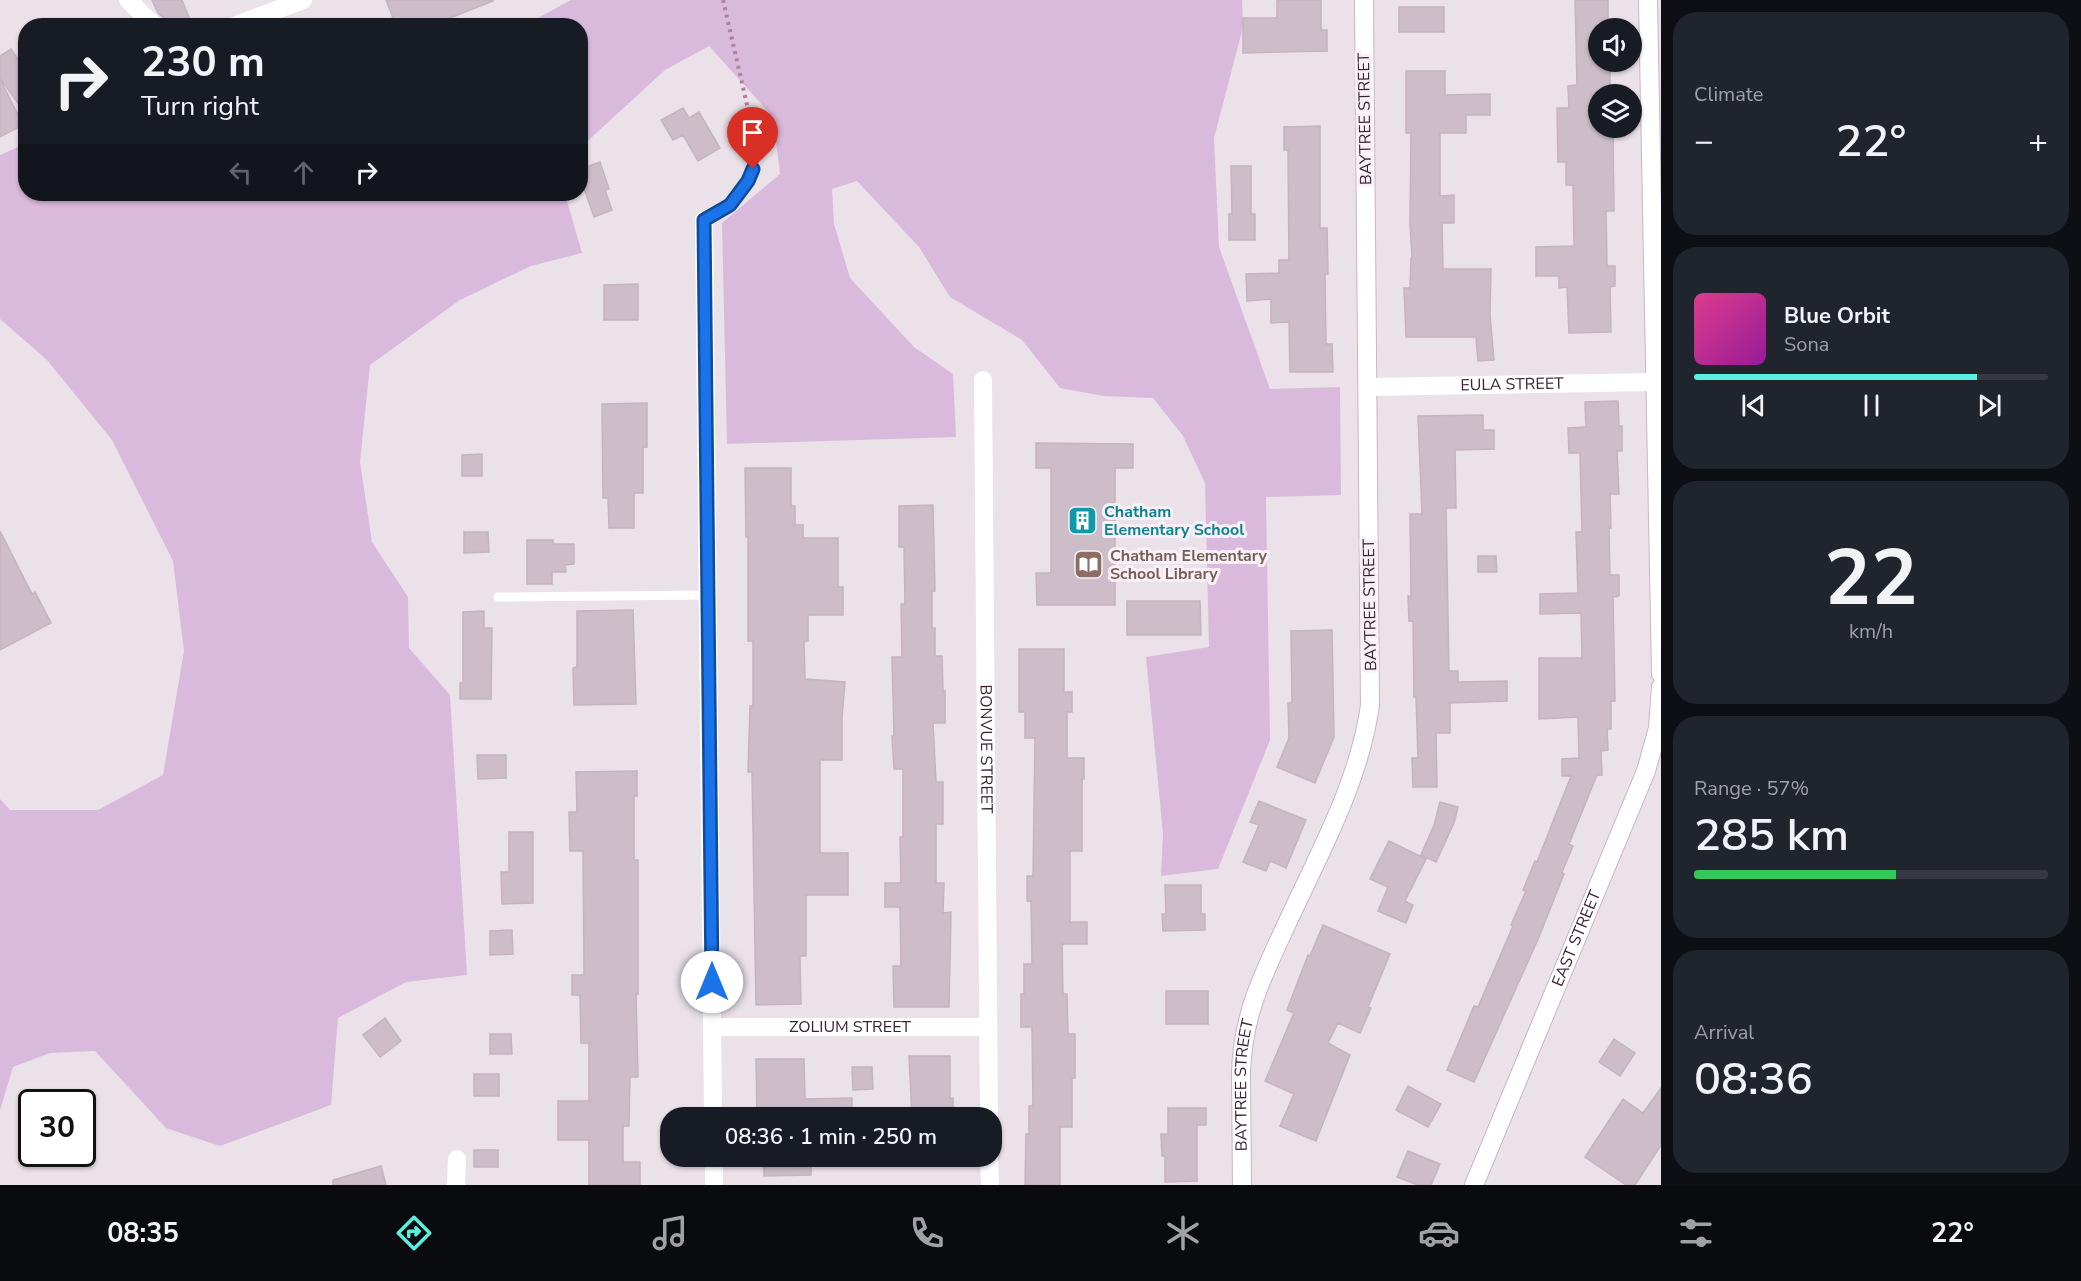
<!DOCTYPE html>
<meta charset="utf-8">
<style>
body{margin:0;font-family:"Nunito Sans",sans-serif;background:#20242c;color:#f1f3f6;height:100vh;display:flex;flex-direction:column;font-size:22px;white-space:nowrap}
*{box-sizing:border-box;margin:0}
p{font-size:20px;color:#9ea1a6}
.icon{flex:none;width:33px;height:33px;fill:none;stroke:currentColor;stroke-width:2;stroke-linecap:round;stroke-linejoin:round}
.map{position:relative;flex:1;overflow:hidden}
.side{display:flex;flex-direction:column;gap:12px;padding:12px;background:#0d0f14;width:420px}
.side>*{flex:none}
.top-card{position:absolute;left:18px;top:18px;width:570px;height:183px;border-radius:24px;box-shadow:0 2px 4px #0004;background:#171b24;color:#f1f3f6;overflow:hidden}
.buttons{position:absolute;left:1588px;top:18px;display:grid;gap:12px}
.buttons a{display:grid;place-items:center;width:54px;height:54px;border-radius:50%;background:#171b24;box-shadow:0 2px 4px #0004;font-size:30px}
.speed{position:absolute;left:18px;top:1089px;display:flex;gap:12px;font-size:30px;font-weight:700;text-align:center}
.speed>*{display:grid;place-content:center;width:78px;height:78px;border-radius:50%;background:#171b24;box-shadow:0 2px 4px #0004;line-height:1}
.speed .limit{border:3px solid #111;border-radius:9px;background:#fff;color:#111}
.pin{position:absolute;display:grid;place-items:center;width:51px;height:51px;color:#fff;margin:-62px -26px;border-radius:50% 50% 50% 0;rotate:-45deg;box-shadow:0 0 6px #0007}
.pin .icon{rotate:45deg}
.me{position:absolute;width:66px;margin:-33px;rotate:0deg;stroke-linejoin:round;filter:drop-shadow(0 0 4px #0008)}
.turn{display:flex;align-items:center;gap:21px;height:126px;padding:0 24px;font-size:27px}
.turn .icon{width:78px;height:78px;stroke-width:2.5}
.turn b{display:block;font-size:42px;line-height:51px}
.lanes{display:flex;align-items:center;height:57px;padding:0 24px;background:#0003;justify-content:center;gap:30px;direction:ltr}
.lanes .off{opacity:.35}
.big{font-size:45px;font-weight:600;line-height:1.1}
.side .widget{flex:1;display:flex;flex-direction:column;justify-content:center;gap:9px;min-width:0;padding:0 21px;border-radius:24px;background:#20242c}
.side .dial{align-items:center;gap:0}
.dial b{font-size:78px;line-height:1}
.song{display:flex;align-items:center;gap:18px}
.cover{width:72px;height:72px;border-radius:9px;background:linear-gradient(135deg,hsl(330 70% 55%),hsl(300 70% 35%))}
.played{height:6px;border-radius:3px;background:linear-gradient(90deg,#5befe2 80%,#363941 80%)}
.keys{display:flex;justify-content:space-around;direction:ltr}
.heat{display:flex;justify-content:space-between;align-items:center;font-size:33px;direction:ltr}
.charge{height:9px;border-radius:4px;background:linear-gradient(90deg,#34c759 57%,#363941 0)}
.trip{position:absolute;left:660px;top:1107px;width:342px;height:60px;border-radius:24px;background:#171b24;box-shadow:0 2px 4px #0004;font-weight:600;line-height:60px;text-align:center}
.tab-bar{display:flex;height:96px;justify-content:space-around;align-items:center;background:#090b0e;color:#9ea1a6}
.tab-bar .icon{width:42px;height:42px}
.tab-bar .selected{color:#5befe2}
.tab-bar b{font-size:27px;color:#f1f3f6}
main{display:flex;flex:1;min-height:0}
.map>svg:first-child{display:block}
.green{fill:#dabadc}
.building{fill:#ccbdc8;stroke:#c5b3c0;stroke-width:1.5}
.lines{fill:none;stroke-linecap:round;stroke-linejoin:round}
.secondary-casing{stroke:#cbb4c4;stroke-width:20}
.path{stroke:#ae829f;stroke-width:4;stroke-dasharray:3 4.5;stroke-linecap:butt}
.lane{stroke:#fff;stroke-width:9}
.street{stroke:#fff;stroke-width:18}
.secondary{stroke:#fff;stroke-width:18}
.route-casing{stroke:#114b97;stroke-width:15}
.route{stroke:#1a73e8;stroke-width:10}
.labels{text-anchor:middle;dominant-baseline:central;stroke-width:6;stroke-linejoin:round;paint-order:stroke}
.street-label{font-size:16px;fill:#3b2231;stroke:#f8f1f7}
.culture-label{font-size:16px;font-weight:bold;fill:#0d838f;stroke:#f8f1f7;text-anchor:start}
.education-label{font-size:16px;font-weight:bold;fill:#785e54;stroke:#f8f1f7;text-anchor:start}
</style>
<main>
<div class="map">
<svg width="1661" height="1185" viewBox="0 0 1661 1185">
<rect width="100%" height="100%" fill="#ebe1e9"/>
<!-- green -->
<path class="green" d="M571 0H1242L1243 27 1214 138 1219 247 1270 389 1340 387 1341 495 1266 497 1270 740 1218 869 1161 876 1163 834 1146 657 1209 647 1205 483 1183 436 1153 398 1104 396 1060 388 1022 340 950 297 919 247 857 181 832 189 834 224 850 278 914 347 953 374 956 437 727 444 722 223 780 174 773 117 709 46 665 70 581 147 580 26 525 25Z
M25 144 26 194H565L582 253 531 266 460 300 370 365 360 462 372 542 408 597 409 648 450 695 467 975 406 982 338 1018 331 1105 220 1146 166 1128 95 1051 50 1053 13 1067 0 1110V799L10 810H98L163 775 184 651 173 561 112 440 47 360 0 319V155Z"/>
<!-- building -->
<path class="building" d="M152 0H182L189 17 167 26 164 18 158 13Z
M386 0H493V1L430 26H396Z
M1277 0H1321V30H1327V51L1243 53V18H1277Z
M1575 0H1608V28H1599V62H1610V94H1599V128H1606V130H1613L1614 211H1606L1607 266H1615V286L1610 287 1611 332 1569 333 1567 287 1559 288V276H1536V247L1574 246 1573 185H1566V162H1558L1557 108H1569L1568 86 1577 85Z
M1399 7H1444V32H1399Z
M11 49 26 71V115L0 78V56Z
M1406 71H1445V95L1490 94V115H1466V133H1440V196L1454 195V223H1442L1443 269H1491L1490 315 1494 360 1478 361 1476 337H1406L1404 288H1410L1411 258H1412L1410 223 1411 133H1406Z
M0 79 23 125 0 137Z
M683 108 689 118 699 112 720 148 698 161 683 135 673 140 661 120Z
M1320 126V228H1327L1328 274H1325L1326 344H1332L1333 372H1290L1289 322 1271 323V299L1247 301 1246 274 1279 273V260H1289L1288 150H1284V127Z
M600 162 609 189 605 190 612 210 594 217 580 177V169Z
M1231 166H1251V214H1255V240H1229V214H1232Z
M638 284V320H604V285Z
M1618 401 1619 426H1622V451H1617L1619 494H1610L1611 528H1609L1610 575H1619V596L1613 597 1615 701H1611V729H1607L1608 750 1601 751 1602 775H1597L1569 844 1573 846 1562 872 1564 874 1539 937 1474 1082 1447 1070 1474 1006 1478 1007 1513 926 1511 925 1526 891 1523 890 1535 861 1537 862 1571 776H1562V759L1579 758 1578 717 1539 719V658H1582L1581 613 1540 614V594L1578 593 1576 532H1582L1580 453H1569L1568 428 1586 427 1585 402Z
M647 403V447H643V493H634V528H609L608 498H603L602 404Z
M1483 415V430H1494V449L1455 450 1456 508H1446L1449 671H1458V682L1507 681V701L1450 703V733H1436L1437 787H1413L1412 758H1418L1416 697H1414L1413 621H1409L1408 596H1411L1410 514H1422L1418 416Z
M1036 443 1133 444V468H1115V605H1037L1036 573H1051V468H1036Z
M482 454V476H462V455Z
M745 468H791V506H795V525H803V538H838V587H843V615H808V641H804L805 679 845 682 842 717V760H820V853H848V895H806V956H800L801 1004 756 1005 752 772H748L750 706H753V641H748V537H746Z
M933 505 935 591H932V628H935V656H942L943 691H945V723H933L936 782H943V824H936V883H944L943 913 951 912 949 1007H894L893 966H901L900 907H885V883H901L900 837H903V769H894L892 736H894L892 657H902L901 604H905L904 547H899V506Z
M0 531 32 594 35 592 51 623 0 650Z
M464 532H488L489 552 464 553Z
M527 540H553V544H574V564L565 565 566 572H552V584H527Z
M1478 556H1496L1497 572H1478Z
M1127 601H1200L1201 635H1127Z
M633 610 636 704 574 705 573 668 577 667V611Z
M484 611V628H492L491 699H460V683H463V612Z
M1332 630 1334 737 1315 783 1277 767 1289 738 1288 703H1292L1291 631Z
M1019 649H1064V692H1072V712H1067V758H1084V779H1082V851H1070V922H1087V944H1062L1063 994H1067L1068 1034H1075V1078H1072V1127H1060V1185H1025L1026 1134H1029V1106H1033L1032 1027H1021V994H1024V964H1032L1031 901H1027V876H1033L1035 738H1025V712H1019Z
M477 755H506V778L478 779Z
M637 771V796H634V860H638V994H636L638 1077H630L629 1126H623V1162H640V1185H589V1140H558V1101H589V1043H581L580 995H572V975H584L583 851H570L569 812H577L576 772Z
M1259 801 1306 820 1286 868 1270 861 1266 871 1243 862 1259 825 1250 822Z
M1440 802 1458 807 1454 823 1436 862 1421 855 1434 825Z
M509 832H533V903L502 904 501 872H509Z
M1389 841 1426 859 1405 901 1413 905 1406 923 1378 911 1388 887 1370 879Z
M1165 885H1201V914H1205V930L1163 931 1162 914H1166Z
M1323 925 1390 954 1368 1007 1371 1008 1360 1033 1338 1023 1328 1043 1350 1055 1316 1141 1280 1126 1294 1094 1265 1081 1294 1013 1287 1010 1308 955 1310 956Z
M512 930 513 954 490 955V931Z
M1166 991H1208V1024H1166Z
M385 1018 401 1041 380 1057 363 1035Z
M490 1034H511L512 1054H490Z
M1614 1039 1635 1053 1620 1076 1599 1062Z
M909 1056H950V1098H953V1118H912Z
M756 1059H804L805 1099 852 1098V1118H757Z
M852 1067H872L873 1089 853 1090Z
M474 1074H499V1096H474Z
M1408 1086 1441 1104 1428 1127 1396 1110Z
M1661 1088V1145L1635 1185H1626L1585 1157 1623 1099 1643 1113Z
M1168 1108H1206V1125H1197V1181L1165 1182V1156H1162L1161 1134H1168Z
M474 1150H498V1167H474Z
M1408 1151 1440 1164 1431 1185H1418L1397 1177Z
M764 1156H811V1175L764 1176Z
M381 1166 386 1185H333V1180Z"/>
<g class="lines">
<defs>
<g id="secondary">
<path d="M1648 0 1661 674"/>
<path id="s4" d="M1242 1185 1241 1072C1243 1017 1260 981 1283 932 1316 859 1359 785 1370 705L1364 0"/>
<path id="s5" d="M1474 1185 1646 771 1658 728 1661 687"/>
</g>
</defs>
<!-- secondary casing -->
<use href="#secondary" class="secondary-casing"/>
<!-- path -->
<path class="path" d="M723 0 756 144"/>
<!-- lane -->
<path class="lane" d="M704 220 730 205 748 181 758 156
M498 597 708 595"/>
<!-- street -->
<g class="street">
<path d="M128 0 145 17 156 26"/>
<path d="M234 26 303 0"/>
<path d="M704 220 713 1118"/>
<path id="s1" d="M983 380 989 1118"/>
<path id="s2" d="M1368 387 1655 382"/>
<path id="s3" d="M712 1027H988"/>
<path d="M714 1156V1185"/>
<path d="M989 1156 990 1185"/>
<path d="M456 1185 457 1159"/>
</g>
<!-- secondary -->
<use href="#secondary" class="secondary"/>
</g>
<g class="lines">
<defs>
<path id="route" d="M712 982 704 220 730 205 748 181 753 169"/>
</defs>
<!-- route casing -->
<use href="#route" class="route-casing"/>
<!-- route -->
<use href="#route" class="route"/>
</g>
<!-- icons -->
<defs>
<symbol id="building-square" viewBox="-11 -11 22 22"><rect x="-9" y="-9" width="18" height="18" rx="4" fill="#0f9aa8" stroke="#f8f1f7"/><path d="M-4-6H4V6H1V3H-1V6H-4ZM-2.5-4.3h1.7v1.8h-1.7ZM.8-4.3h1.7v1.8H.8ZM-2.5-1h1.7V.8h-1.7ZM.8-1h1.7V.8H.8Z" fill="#fff"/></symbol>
<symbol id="library-square" viewBox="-11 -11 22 22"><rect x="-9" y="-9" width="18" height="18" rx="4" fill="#8d6e63" stroke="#f8f1f7"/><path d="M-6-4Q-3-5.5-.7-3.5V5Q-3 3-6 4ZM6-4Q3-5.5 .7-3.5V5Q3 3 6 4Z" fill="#fff"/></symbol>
</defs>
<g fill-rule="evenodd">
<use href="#building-square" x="1066" y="504" width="33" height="33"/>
<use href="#library-square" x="1072" y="548" width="33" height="33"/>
</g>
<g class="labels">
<!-- street labels -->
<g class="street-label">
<text transform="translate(1365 119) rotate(-91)">BAYTREE STREET</text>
<text stroke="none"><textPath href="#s2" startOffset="144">EULA STREET</textPath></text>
<text transform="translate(1370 605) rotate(-91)">BAYTREE STREET</text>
<text stroke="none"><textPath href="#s1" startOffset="369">BONVUE STREET</textPath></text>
<text stroke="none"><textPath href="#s5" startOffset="267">EAST STREET</textPath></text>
<text stroke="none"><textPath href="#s3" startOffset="138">ZOLIUM STREET</textPath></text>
<text stroke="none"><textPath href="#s4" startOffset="100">BAYTREE STREET</textPath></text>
</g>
<!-- culture labels -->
<g class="culture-label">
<text x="1104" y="512">Chatham<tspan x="1104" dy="18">Elementary School</tspan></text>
</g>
<!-- education labels -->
<g class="education-label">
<text x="1110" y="556">Chatham Elementary<tspan x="1110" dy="18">School Library</tspan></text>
</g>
</g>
</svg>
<div class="buttons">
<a><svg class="icon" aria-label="sound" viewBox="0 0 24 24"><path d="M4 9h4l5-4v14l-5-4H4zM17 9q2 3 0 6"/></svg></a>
<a><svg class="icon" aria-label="layers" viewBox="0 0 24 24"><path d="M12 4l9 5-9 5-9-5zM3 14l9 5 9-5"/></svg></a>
</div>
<div class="speed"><div class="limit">30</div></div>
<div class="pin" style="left:753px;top:169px;background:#d93025"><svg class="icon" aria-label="arrive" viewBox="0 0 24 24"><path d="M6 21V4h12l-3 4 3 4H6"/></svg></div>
<svg class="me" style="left:712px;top:982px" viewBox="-20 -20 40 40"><circle r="19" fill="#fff"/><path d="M0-13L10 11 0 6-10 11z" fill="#1a73e8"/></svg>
<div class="trip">08:36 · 1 min · 250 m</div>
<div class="top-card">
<div class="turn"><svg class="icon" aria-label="right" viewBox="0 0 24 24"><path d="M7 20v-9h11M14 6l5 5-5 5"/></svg><div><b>230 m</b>Turn right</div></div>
<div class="lanes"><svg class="icon off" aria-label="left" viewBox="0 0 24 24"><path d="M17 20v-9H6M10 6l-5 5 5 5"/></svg><svg class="icon off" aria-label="ahead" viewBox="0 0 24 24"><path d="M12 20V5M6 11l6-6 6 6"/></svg><svg class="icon" aria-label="right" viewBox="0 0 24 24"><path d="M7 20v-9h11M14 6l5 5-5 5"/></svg></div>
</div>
</div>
<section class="side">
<div class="widget"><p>Climate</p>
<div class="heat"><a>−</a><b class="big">22°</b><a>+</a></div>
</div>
<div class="widget">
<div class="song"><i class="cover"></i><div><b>Blue Orbit</b><p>Sona</p></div></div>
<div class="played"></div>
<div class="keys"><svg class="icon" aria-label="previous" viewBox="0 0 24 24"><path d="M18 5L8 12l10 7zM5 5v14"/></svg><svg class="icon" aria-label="pause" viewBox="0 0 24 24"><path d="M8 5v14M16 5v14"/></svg><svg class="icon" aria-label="next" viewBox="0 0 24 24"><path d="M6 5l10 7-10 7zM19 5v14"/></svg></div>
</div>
<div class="widget dial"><b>22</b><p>km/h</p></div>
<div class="widget"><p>Range · 57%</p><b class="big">285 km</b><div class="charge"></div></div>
<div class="widget"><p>Arrival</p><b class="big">08:36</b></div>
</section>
</main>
<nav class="tab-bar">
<b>08:35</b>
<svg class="icon selected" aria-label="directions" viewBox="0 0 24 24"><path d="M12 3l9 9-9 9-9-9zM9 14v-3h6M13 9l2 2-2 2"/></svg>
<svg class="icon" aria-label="music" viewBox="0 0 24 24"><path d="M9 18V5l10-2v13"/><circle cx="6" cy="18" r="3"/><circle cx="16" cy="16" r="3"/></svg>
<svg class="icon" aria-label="phone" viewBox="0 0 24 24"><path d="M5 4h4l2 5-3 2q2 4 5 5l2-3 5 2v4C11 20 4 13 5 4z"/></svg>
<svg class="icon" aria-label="climate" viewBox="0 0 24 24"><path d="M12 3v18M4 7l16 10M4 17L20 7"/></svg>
<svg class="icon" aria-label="car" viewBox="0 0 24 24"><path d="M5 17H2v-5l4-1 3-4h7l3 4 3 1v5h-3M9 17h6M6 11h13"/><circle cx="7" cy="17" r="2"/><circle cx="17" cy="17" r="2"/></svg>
<svg class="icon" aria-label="filters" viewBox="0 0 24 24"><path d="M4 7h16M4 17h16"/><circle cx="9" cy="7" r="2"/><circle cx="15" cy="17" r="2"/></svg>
<b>22°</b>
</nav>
